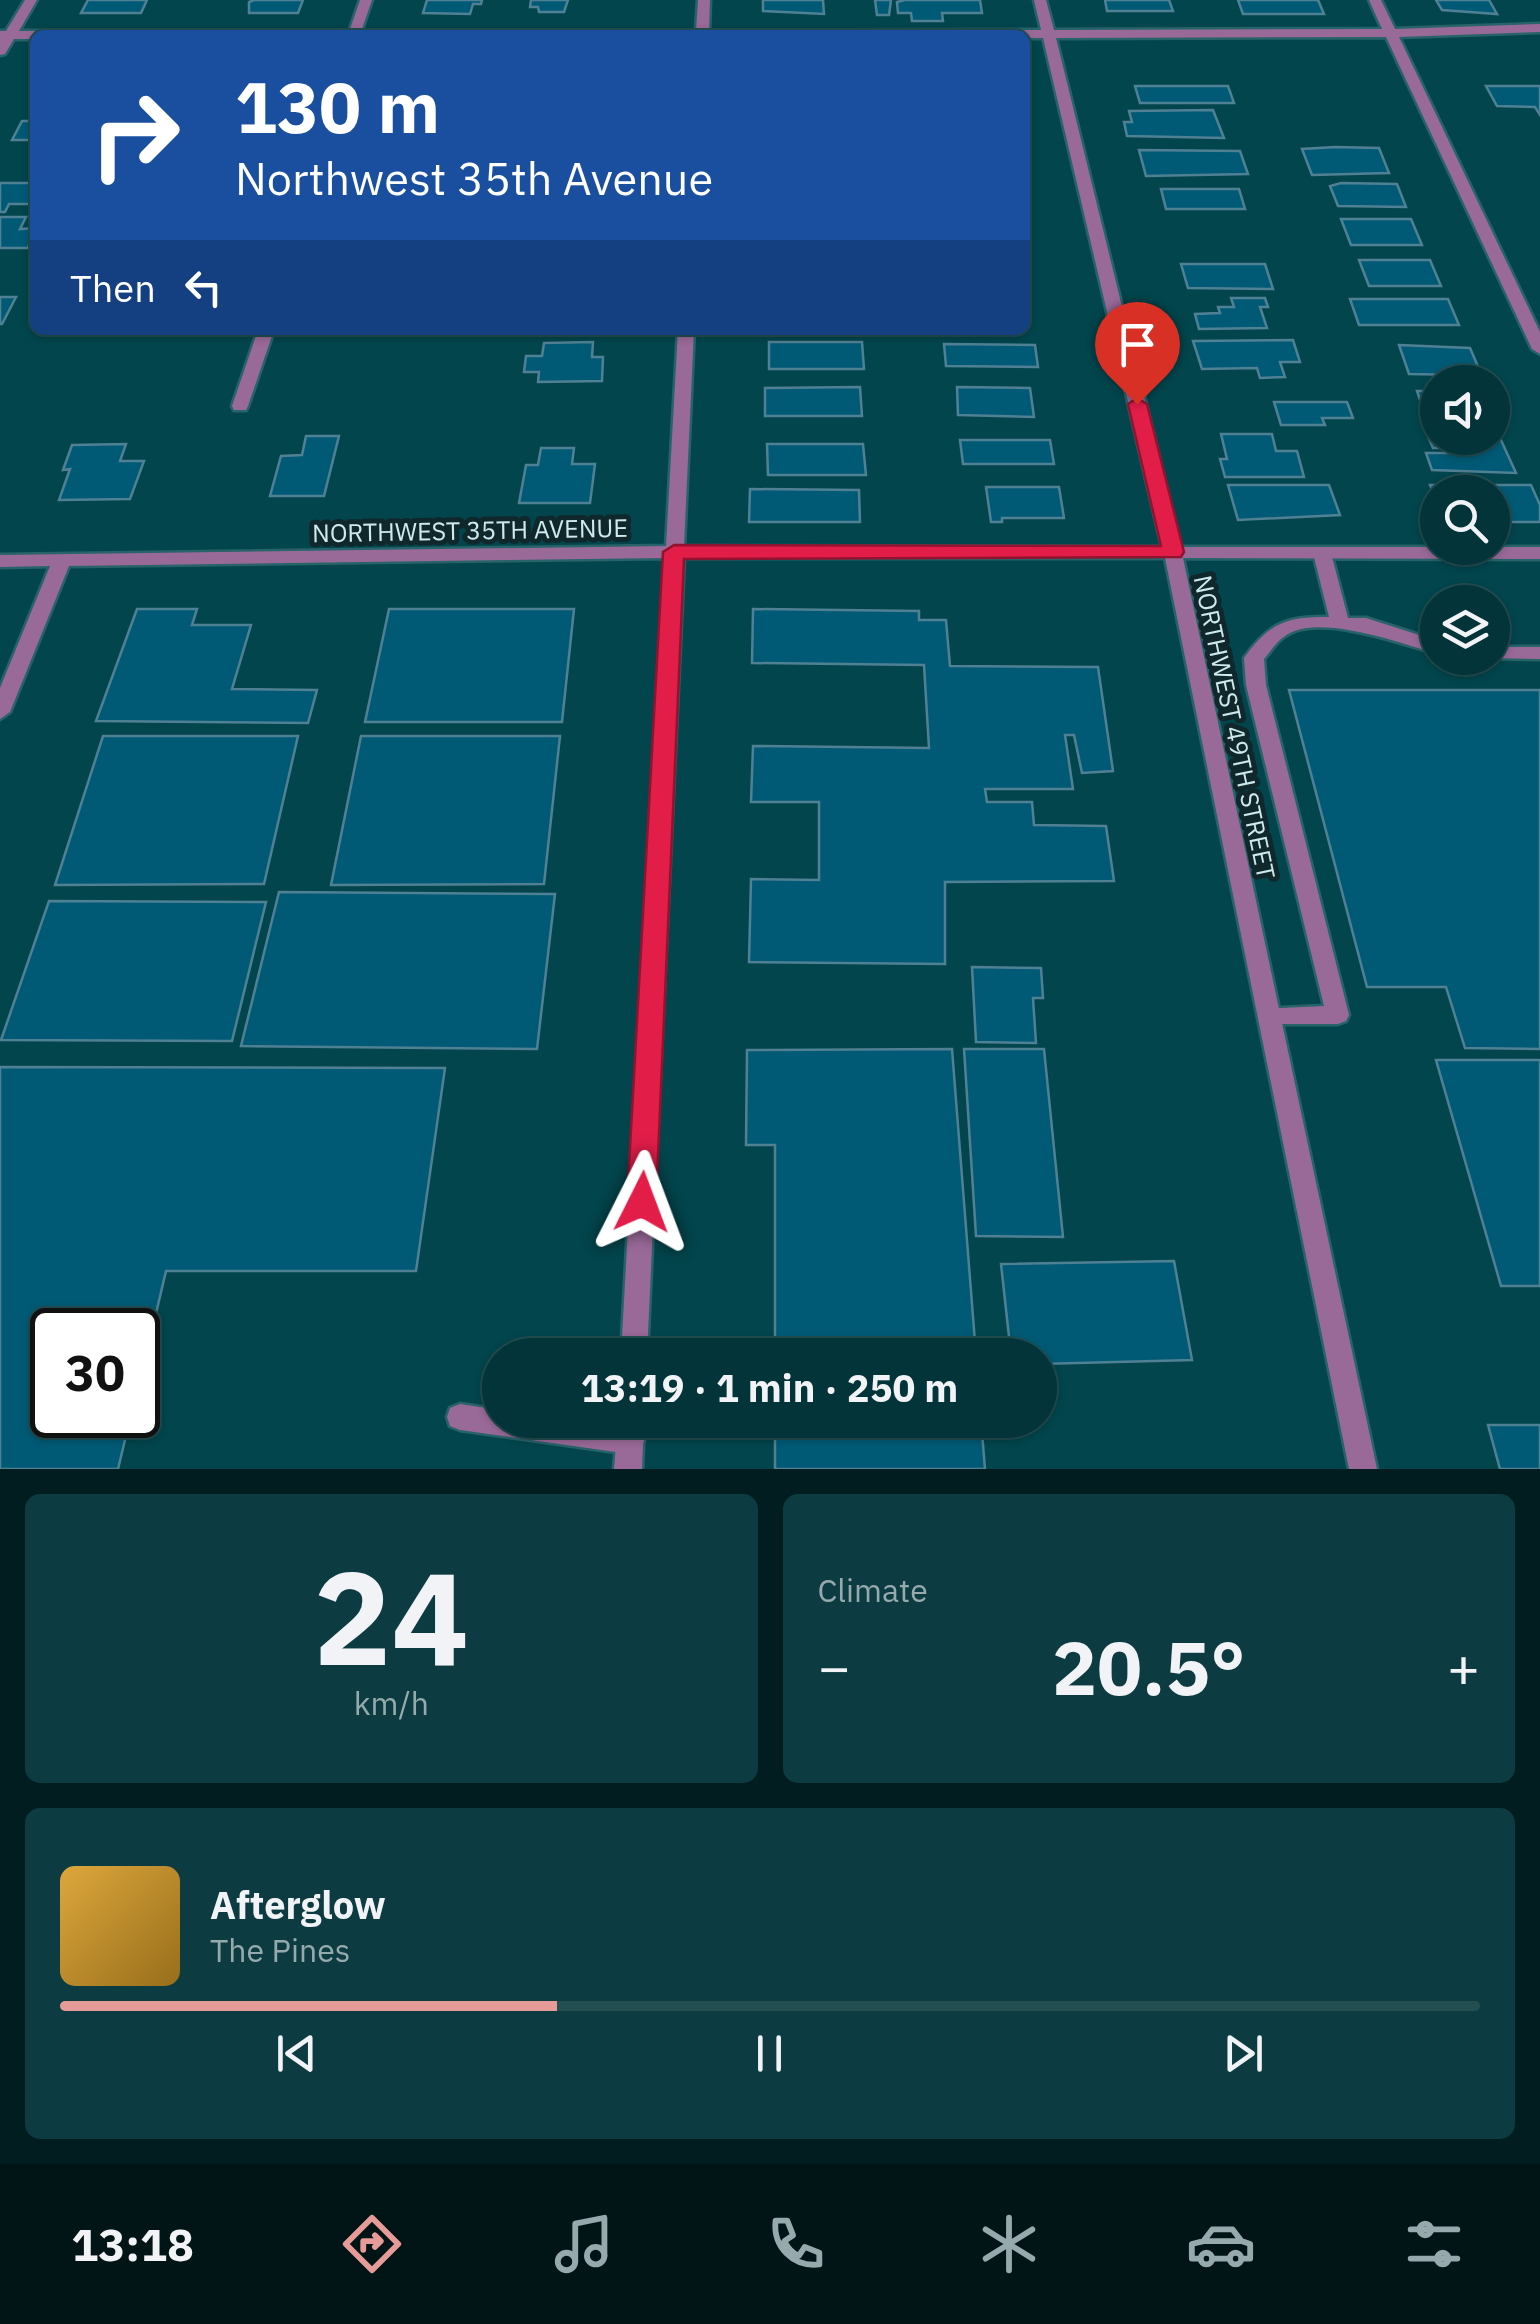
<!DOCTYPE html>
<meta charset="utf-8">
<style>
body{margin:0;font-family:"IBM Plex Sans",sans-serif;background:#0c3c41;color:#f1f3f6;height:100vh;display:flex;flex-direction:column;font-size:38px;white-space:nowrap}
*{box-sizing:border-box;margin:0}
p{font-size:32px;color:#96aaae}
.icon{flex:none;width:55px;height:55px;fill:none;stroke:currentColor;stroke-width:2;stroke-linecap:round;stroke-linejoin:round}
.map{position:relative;height:1469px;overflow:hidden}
.sheet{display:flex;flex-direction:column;gap:25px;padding:25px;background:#011d1f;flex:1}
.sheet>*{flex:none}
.guide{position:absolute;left:30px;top:30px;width:1000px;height:305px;border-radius:15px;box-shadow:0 2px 8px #0004,0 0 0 2px #234f53;background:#1a4fa0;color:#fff;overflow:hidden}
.buttons{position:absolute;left:1420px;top:365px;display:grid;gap:20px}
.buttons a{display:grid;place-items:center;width:90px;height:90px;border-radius:50%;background:#023439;box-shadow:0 2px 8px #0004,0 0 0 2px #234f53;font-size:50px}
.speed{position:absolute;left:30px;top:1308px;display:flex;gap:20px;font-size:50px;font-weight:700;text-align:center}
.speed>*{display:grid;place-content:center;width:130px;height:130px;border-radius:50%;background:#023439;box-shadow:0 2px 8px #0004,0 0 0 2px #234f53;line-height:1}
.speed .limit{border:5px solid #111;border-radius:15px;background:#fff;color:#111}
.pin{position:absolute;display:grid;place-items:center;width:85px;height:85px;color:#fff;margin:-102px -42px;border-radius:50% 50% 50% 0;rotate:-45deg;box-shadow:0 0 10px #0007}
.pin .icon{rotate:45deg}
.me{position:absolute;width:110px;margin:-55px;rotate:3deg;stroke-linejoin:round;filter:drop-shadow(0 0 8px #0008)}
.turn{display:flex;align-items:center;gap:35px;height:210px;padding:0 40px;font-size:45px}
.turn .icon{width:130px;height:130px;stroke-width:2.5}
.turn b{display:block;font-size:70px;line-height:85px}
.then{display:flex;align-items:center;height:95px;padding:0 40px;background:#0003;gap:20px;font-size:38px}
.big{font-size:75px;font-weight:700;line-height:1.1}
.sheet .card{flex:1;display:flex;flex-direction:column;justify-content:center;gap:15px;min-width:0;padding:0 35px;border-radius:15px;background:#0c3c41}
.sheet .dial{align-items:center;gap:0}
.dial b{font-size:130px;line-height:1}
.song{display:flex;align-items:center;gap:30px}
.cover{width:120px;height:120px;border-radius:15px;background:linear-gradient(135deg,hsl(40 70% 55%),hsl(40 70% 35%))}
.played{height:10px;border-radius:5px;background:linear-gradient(90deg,#e69b98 35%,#234f53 35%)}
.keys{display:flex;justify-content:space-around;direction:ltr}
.heat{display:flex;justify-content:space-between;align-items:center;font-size:55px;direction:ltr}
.sheet .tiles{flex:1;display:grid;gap:25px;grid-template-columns:1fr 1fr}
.card:last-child{grid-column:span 2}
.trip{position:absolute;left:482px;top:1338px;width:575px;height:100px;border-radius:50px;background:#023439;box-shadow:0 2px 8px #0004,0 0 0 2px #234f53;font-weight:700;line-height:100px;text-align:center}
.dock{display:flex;height:160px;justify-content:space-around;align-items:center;background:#011517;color:#96aaae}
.dock .icon{width:70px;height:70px}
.dock .active{color:#e69b98}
.dock b{font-size:45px;color:#f1f3f6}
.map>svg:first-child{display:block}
.building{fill:#005a75;stroke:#508094;stroke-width:2.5}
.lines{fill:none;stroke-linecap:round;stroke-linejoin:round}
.lane-casing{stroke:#276369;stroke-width:5}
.street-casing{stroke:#276369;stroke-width:5}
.lane{fill:#996998;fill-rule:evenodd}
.street{fill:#996998;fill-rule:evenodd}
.route{fill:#e11d48;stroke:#92132f;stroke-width:2.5}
.labels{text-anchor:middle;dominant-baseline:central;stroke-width:10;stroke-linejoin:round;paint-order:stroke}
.street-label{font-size:25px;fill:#ceeaee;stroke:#10272b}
</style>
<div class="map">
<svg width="1540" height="1469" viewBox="0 0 1540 1469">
<rect width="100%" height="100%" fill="#02454c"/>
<!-- building -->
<path class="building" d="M88 0H147L141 13H81Z
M254 0H303L298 13H249V2Z
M427 0H482L481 4H473L470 14 423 13Z
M531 0H568L564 12H539L538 7H530Z
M763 0H823L824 14 763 11Z
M875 0H891L889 15H877Z
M905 0H980L982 13H942L943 21H912L911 13H898L897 2Z
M1105 0H1169L1173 11H1107Z
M1238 0H1318L1324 14H1243Z
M1436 0H1489L1497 14 1442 10Z
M1135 86H1228L1234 103H1140Z
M1486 86H1540V115L1535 107 1497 106Z
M1213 110 1224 138 1127 136 1124 122H1132L1129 111Z
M35 113V140H12L22 121H31Z
M1335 147 1379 148 1389 173 1312 175 1302 149Z
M1139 150 1240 151 1248 174 1146 176Z
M0 183H35V204H9L5 212H0Z
M1341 183 1397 184 1406 207 1338 206 1330 186Z
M1161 189H1239L1245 209H1166Z
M0 217H26L20 229 35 228 28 248H0Z
M1341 219H1411L1422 245H1351Z
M1359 260H1430L1441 286H1369Z
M1181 264H1265L1273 289 1188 288Z
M0 297H16L2 324H0Z
M1231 298H1265L1268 307H1260L1267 328 1199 329 1195 314 1220 313 1218 307H1234Z
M1350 299H1448L1459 325H1359Z
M1293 340 1300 362H1280L1285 377 1260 378 1257 368 1202 369 1193 341Z
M593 342 592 357H603L602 381 538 382 539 372H524L526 356H542L544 343Z
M769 342H862L864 369H769Z
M944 344 1035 345 1038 367 946 366Z
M1399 345 1470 348 1479 369 1460 368 1463 375 1409 374Z
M1434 385H1438V424H1428L1417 391H1437Z
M860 387 862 416H765V388Z
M957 387 1030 388 1034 417 958 415Z
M1274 402H1347L1353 418H1322L1325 425H1281Z
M1221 434H1272L1276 451H1297L1304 477H1225L1220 459H1227Z
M1427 434 1500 438 1516 473 1432 470 1426 453H1447L1444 448H1433Z
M306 436H339L324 496H270L281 456 302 455Z
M960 440H1050L1054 464H963Z
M126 444 120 461H144L130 499 59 500 70 469 63 470 72 445Z
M767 444H863L866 475H768Z
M541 448H574L572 464H595L590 503H519L526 465H538Z
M1228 485H1329L1340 515 1238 520Z
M1430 485H1531L1540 505V522H1494L1492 492H1438V505Z
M986 487H1059L1064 518H1002V522H991Z
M750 489 859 490 860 522H749Z
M137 609H197L192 625H251L232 689 317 690 308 723 96 721Z
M389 609H574L562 722H365Z
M753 609 919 611V620H946L950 666 1098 667 1113 771 1082 773 1074 735H1065L1073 789H985L987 802H1032L1034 825 1106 826 1114 881 945 882V964L749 962 751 879 819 880V802H751L753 746 929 748 924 665 752 663Z
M1289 690H1540V1049L1465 1048 1446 987H1367Z
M103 736H298L264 884 55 885Z
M361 736H560L544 884 331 885Z
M279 892 555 894 537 1049 241 1046Z
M49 901 266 902 232 1041 1 1040Z
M972 967 1041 968 1043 998H1033L1036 1043 976 1042Z
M952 1049 976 1355H775V1145H746L747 1050Z
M964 1049H1044L1063 1237 976 1236Z
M1436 1060H1540V1286H1501Z
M0 1067 445 1068 416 1271H166L138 1390V1330H52V1415H131L118 1469H0Z
M1174 1261 1192 1360 1040 1364V1355H1011L1001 1264Z
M775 1420H981L985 1469H775Z
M1488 1425H1540V1469H1500Z"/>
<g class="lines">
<defs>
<path id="lane" d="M1322 547 1331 553 1348 618H1366L1438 641V654C1402 644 1318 612 1285 636 1277 641 1270 652 1264 659L1266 685 1349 1015 1346 1021 1338 1024H1269L1261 1021 1258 1015 1261 1009 1324 1006 1246 685 1244 658C1269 623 1287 616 1329 617L1313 553Z
M1492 647H1540V659L1485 658H1492Z
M460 1404 500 1410V1420C545 1420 597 1415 640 1432L644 1441 640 1450 630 1454 460 1430 450 1426 447 1417 450 1408Z"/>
<path id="street" d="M25 0H37L19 31H119L125 35H35V39H14L5 54 0 55V31H6Z
M360 0H372L360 35H348Z
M698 0H710L709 31 1041 30 1034 0H1046L1054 30 1382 29 1369 0H1381L1395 29 1540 24V32L1399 37 1540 332V354L1532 349 1386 37 1056 38 1181 547H1540V559L1183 558 1377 1469H1349L1165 558H684L647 1355H621L665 558 69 566 10 712 0 719V688L50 566 0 567V555L666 546 678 330H694L684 546 1162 547 1043 38H1025V35H550L556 31H696Z
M258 330H274L248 406 246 410H234L232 406Z
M618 1420H644L642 1469H614Z"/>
</defs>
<!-- lane casing -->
<use href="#lane" class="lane-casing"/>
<!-- street casing -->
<use href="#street" class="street-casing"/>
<!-- lane -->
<use href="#lane" class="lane"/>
<!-- street -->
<use href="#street" class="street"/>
</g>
<!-- route -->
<path class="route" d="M1137 398 1147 404 1184 552 1181 557 684 559 656 1202 651 1211 642 1214 632 1211 627 1202 663 552 674 545 1161 546 1128 404Z"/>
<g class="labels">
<!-- street labels -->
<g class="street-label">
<text transform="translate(470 530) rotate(-1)">NORTHWEST 35TH AVENUE</text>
<text transform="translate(1235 727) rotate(78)">NORTHWEST 49TH STREET</text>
</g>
</g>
</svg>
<div class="buttons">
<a><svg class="icon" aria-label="sound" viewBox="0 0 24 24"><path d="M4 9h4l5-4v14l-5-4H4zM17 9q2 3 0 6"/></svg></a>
<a><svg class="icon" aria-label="search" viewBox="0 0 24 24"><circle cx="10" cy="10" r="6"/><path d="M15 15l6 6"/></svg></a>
<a><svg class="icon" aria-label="layers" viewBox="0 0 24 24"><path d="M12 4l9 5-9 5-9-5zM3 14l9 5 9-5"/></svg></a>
</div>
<div class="speed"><div class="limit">30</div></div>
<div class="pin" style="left:1137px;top:404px;background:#d93025"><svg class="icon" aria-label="arrive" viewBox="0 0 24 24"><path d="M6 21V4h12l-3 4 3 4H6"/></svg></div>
<svg class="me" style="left:642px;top:1202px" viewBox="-20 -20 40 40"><path d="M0-17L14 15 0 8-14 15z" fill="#e11d48" stroke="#fff" stroke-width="4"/></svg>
<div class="trip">13:19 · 1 min · 250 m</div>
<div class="guide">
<div class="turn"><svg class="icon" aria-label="right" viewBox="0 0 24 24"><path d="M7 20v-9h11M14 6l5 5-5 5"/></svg><div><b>130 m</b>Northwest 35th Avenue</div></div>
<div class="then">Then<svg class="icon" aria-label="left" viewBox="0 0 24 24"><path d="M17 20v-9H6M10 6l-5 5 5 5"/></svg></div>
</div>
</div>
<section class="sheet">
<div class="tiles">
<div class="card dial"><b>24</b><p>km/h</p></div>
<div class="card"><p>Climate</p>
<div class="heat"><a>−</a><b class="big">20.5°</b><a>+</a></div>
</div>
<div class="card">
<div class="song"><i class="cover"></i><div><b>Afterglow</b><p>The Pines</p></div></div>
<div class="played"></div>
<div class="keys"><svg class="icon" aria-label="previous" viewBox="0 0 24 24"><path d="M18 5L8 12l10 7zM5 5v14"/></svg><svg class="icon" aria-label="pause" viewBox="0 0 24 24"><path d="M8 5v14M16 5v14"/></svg><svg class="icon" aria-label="next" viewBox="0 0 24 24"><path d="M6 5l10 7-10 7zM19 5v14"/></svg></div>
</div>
</div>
</section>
<nav class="dock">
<b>13:18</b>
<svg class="icon active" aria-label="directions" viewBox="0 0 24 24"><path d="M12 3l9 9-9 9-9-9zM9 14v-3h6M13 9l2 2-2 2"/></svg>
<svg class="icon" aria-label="music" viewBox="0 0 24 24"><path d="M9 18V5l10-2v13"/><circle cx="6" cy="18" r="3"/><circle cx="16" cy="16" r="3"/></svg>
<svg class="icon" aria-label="phone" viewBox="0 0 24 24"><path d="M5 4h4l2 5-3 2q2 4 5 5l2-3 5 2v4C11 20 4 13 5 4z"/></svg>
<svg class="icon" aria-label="climate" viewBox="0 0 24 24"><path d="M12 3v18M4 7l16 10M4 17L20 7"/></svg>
<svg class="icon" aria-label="car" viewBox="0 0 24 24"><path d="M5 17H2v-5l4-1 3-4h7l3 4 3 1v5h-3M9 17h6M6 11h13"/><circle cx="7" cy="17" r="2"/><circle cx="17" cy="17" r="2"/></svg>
<svg class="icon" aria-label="filters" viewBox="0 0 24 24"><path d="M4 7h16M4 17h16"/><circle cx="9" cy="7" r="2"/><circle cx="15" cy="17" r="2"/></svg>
</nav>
